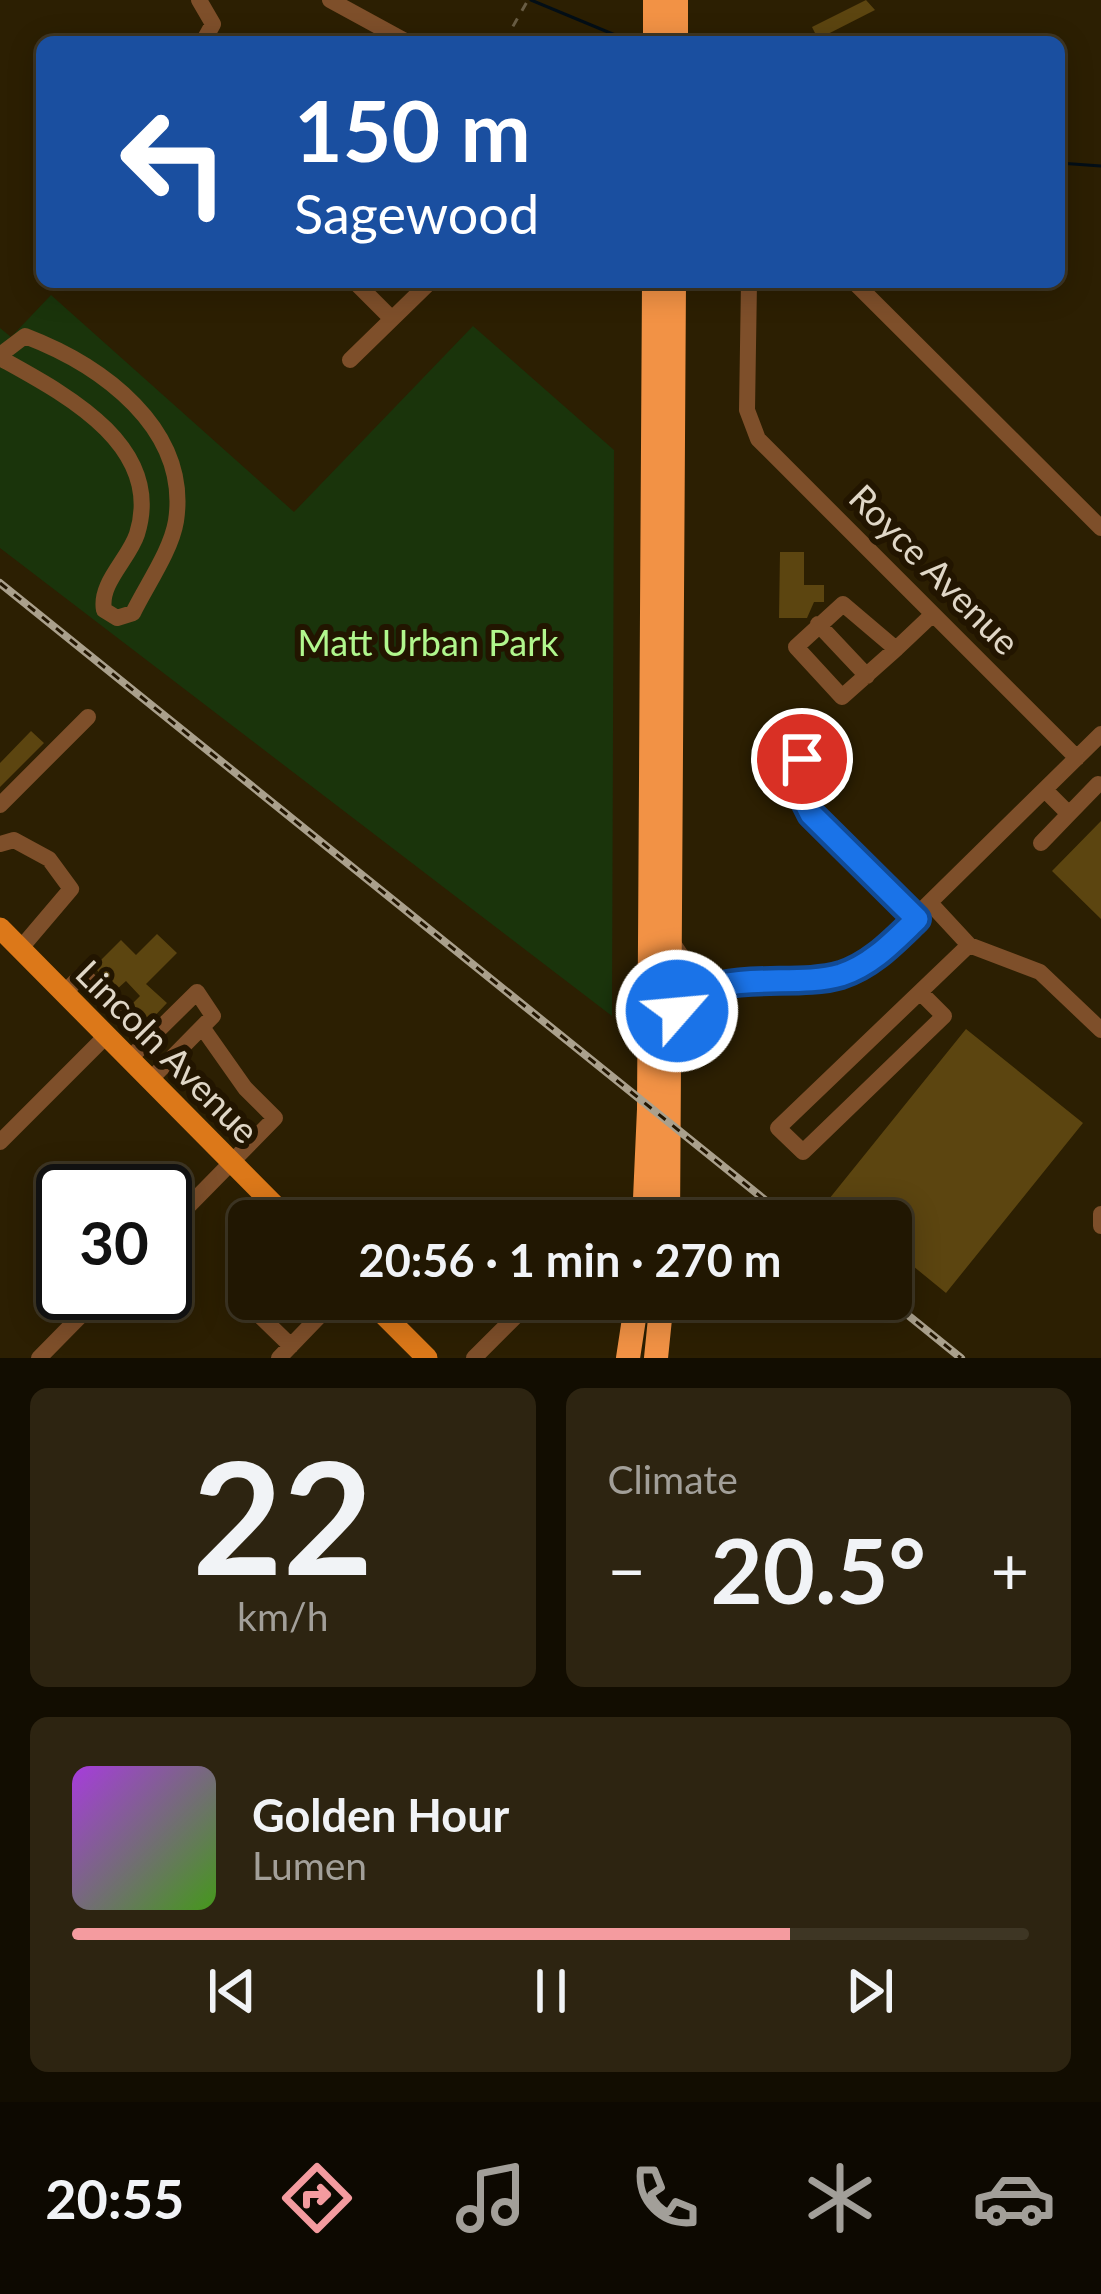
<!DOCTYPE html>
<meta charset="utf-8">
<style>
body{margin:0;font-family:Lato,sans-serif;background:#2d2411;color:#f1f3f6;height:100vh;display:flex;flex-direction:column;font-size:45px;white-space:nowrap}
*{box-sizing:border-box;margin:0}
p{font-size:39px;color:#a29f99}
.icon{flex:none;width:66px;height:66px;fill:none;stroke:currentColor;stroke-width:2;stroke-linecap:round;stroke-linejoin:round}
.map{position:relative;height:1358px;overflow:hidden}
.sheet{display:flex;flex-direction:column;gap:30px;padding:30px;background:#120d01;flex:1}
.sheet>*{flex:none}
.hud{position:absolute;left:36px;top:36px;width:1029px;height:252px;border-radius:18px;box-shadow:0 6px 30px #0003,0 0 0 3px #3e3624;background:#1a4fa0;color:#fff;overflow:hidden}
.speed{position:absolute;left:36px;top:1164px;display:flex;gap:24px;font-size:60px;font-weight:700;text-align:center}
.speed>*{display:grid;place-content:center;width:156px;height:156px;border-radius:50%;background:#211702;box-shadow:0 6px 30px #0003,0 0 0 3px #3e3624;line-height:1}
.speed .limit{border:6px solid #111;border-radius:18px;background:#fff;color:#111}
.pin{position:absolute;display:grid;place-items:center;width:102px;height:102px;color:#fff;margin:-51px;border:6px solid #fff;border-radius:50%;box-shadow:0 3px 12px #0007}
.me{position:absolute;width:132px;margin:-66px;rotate:63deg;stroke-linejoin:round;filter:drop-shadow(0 0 9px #0008)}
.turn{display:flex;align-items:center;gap:42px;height:252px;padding:0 60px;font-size:54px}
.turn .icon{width:156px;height:156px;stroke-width:2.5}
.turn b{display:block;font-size:84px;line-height:102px}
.big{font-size:90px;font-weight:700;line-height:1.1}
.sheet .card{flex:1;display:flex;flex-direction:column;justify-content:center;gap:18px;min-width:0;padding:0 42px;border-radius:18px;background:#2d2411}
.sheet .dial{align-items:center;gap:0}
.dial b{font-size:156px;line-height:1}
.song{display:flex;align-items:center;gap:36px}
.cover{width:144px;height:144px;border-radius:18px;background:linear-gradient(135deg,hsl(280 70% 55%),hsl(100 70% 35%))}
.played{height:12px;border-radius:6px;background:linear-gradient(90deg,#f49b9f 75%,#3e3624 75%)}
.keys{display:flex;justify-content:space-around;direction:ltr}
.heat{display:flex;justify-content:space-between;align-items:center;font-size:66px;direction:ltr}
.sheet .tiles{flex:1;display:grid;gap:30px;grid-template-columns:1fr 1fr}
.card:last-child{grid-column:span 2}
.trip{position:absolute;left:228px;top:1200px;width:684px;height:120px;border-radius:18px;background:#211702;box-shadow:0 6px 30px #0003,0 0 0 3px #3e3624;font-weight:700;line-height:120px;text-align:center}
.tabs{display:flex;height:192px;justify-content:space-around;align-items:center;background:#0d0901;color:#a29f99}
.tabs .icon{width:84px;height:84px}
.tabs .active{color:#f49b9f}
.tabs b{font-size:54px;color:#f1f3f6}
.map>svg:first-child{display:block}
.green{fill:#1a340b}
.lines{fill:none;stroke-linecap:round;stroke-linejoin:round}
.stream{stroke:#030e16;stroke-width:3}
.building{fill:#5c4510}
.path{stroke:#695d44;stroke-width:3;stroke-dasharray:9 9;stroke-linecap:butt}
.minor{stroke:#7e4f2a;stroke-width:16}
.major{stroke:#dc7819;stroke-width:21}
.highway{stroke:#f29245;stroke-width:24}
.rail-casing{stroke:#aaa08c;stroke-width:8}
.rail{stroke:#221500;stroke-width:3;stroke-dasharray:9;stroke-linecap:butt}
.route-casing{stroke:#114b97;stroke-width:30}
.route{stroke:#1a73e8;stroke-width:21}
.labels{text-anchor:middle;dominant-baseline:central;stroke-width:12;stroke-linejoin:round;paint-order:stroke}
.street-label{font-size:36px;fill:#e0d7c7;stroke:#221500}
.park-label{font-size:36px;fill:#b1f78d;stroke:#221500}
</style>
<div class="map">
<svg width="1101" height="1358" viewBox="0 0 1101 1358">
<rect width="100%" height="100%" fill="#2c1f02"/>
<!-- green -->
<path class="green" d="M51 295 294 512 473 326 614 450 612 1016 0 548V328L11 337Z"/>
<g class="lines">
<!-- stream -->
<path class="stream" d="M531 0 632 42
M1059 163 1101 166"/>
</g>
<!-- building -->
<path class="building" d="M866 0 875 10 818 39 812 27Z
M780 552H804V585H824V602H814L807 618H779Z
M31 731 44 743 0 787V763Z
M1101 821V919L1052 871Z
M157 934 177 953 146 984 167 1003 148 1023 131 1005 140 996 126 981 116 990 94 967 121 940 136 955Z
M966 1029 1083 1123 946 1293 891 1248V1221H857L829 1199Z"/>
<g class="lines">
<!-- path -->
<path class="path" d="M504 42 528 0"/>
<!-- minor -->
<path class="minor" d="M199 0 213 24 203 42
M330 0 407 42
M355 282 392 319
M749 282 747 410 758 439 1077 758
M854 282 1101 528
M0 355 25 336C101 365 190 428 176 521 171 551 146 586 133 613L117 618 104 610C99 583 129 559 137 534 165 445 63 393 0 358
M350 360 430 282
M843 604 896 649 842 697 796 647Z
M818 624 867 676
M896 649 933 614
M802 759 803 798 811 814 917 918
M0 805 88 717
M1069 814 1098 784
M1041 843 1069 814 1045 790
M0 844 14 840 49 859 71 889 20 949
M672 942 690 969 724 984
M969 945 1040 972 1101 1030
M920 992 944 1016 803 1152 778 1128 969 945 931 904
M64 993 83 974 148 1041
M670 1023C708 956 807 996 867 964L1101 734
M129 1059 197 992 213 1016 150 1080
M0 1142 106 1036
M1101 1214V1226
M165 1230 275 1118 245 1088 202 1027
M235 1270 249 1283
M259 1299 257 1313 291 1346
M39 1358 103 1293
M279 1358 336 1299
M474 1358 533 1299"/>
<!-- major -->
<path class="major" d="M0 928 290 1221
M368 1299 427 1358"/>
<!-- highway -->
<path class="highway" d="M655 42V0
M676 42V0
M644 1221 649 1109 654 282
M668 1221 674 282
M628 1358 637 1299
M656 1358 662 1299"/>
<defs>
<path id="rail" d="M0 583 791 1221
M888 1299 961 1358"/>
</defs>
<!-- rail casing -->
<use href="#rail" class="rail-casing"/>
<!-- rail -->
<use href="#rail" class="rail"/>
</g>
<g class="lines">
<defs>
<path id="route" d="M677 1011C714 965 790 990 841 975 872 965 894 941 917 919L811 814 803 798 802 759"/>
</defs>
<!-- route casing -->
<use href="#route" class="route-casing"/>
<!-- route -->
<use href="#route" class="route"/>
</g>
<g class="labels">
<!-- street labels -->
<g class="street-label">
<text transform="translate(935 569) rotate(45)">Royce Avenue</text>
<text transform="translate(168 1051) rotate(45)">Lincoln Avenue</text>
</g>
<!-- park labels -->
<g class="park-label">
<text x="428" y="642">Matt Urban Park</text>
</g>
</g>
</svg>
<div class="speed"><div class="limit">30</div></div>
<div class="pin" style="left:802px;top:759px;background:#d93025"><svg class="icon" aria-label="arrive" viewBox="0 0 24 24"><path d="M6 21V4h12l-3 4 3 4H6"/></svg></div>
<svg class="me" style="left:677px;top:1011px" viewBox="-20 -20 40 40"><circle r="17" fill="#1a73e8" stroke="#fff" stroke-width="3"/><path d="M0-11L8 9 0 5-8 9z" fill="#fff"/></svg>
<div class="trip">20:56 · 1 min · 270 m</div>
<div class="hud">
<div class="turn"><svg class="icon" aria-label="left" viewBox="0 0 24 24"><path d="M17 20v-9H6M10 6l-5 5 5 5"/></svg><div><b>150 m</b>Sagewood</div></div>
</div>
</div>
<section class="sheet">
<div class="tiles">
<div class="card dial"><b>22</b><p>km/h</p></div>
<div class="card"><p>Climate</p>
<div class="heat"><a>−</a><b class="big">20.5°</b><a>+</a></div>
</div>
<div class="card">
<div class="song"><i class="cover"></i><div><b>Golden Hour</b><p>Lumen</p></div></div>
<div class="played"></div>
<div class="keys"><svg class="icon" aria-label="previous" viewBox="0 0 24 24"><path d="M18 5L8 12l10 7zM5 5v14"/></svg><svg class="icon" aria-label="pause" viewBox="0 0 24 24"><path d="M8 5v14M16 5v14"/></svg><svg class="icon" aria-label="next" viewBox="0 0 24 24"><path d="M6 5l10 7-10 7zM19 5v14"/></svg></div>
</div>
</div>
</section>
<nav class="tabs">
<b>20:55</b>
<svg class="icon active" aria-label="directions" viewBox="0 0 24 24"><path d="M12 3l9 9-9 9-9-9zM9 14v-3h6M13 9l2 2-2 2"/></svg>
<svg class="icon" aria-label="music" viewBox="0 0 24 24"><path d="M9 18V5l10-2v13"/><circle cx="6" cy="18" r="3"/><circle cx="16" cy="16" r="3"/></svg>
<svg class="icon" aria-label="phone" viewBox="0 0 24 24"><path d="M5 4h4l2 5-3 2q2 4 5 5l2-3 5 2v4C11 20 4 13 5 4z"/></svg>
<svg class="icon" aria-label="climate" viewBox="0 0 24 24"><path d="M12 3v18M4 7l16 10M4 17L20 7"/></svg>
<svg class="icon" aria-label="car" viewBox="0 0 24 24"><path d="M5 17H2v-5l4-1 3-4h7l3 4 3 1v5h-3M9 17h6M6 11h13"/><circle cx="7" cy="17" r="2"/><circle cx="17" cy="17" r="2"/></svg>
</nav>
